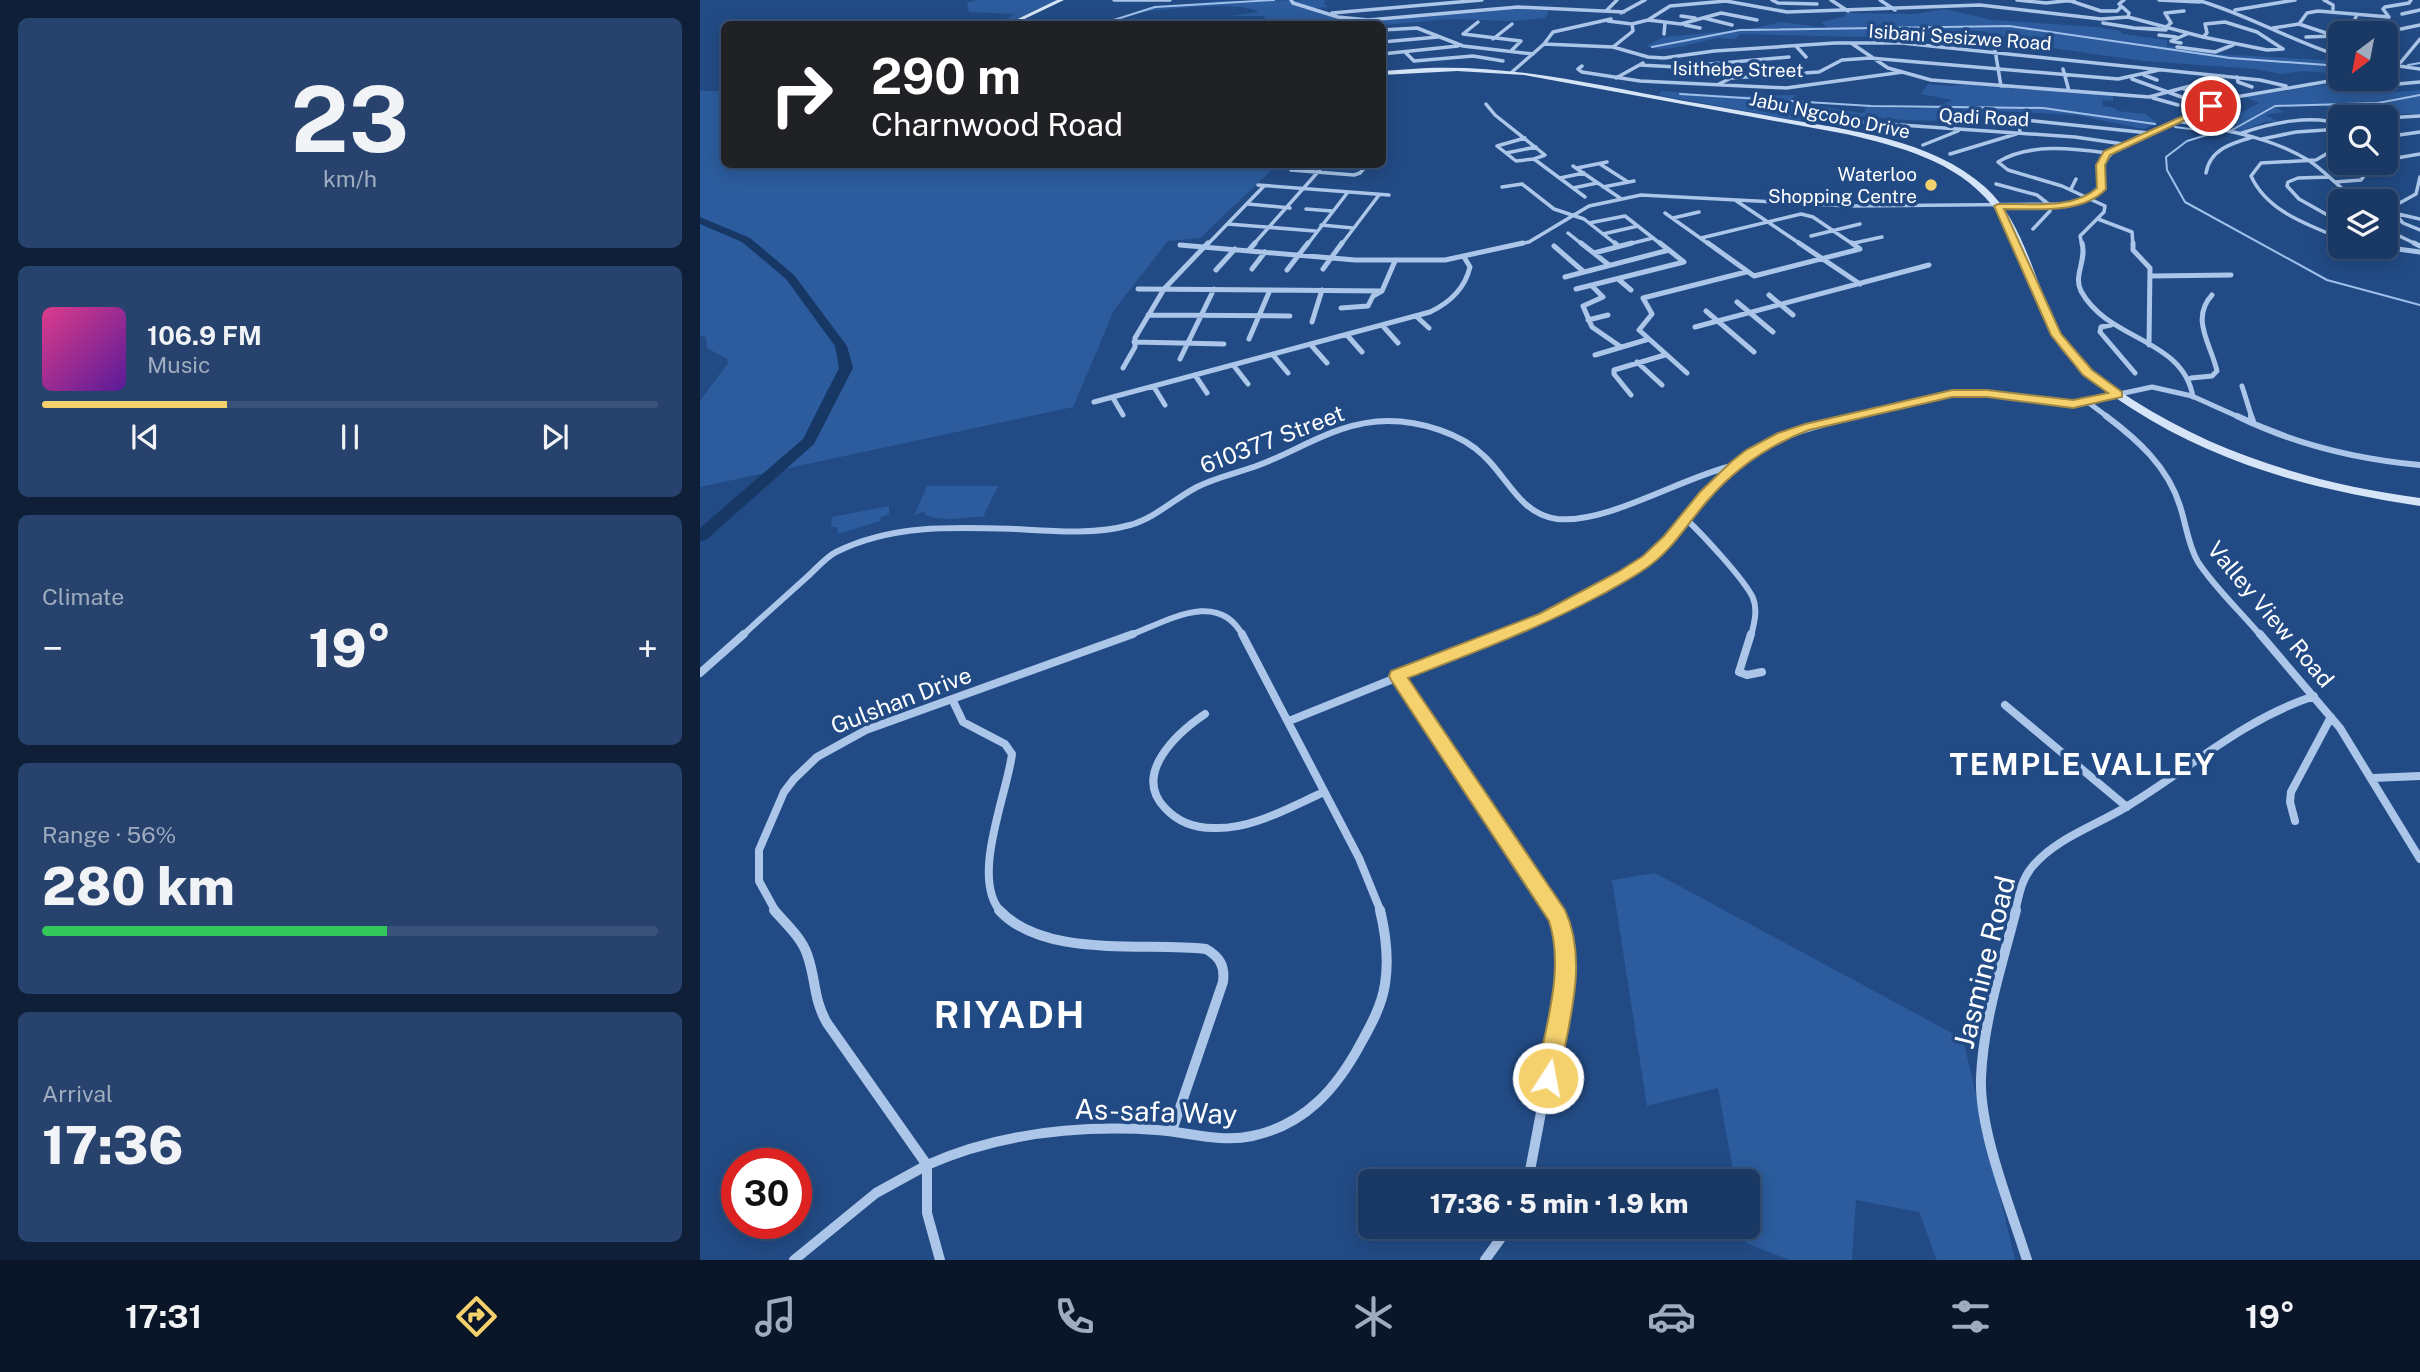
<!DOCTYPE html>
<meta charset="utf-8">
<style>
body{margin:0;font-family:"Public Sans",sans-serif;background:#27436d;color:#f1f3f6;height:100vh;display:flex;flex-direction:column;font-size:26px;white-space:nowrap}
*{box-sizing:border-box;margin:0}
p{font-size:23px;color:#9facbf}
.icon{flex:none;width:38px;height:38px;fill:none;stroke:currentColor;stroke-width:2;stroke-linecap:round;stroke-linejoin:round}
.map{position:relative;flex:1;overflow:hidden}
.sheet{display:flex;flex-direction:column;gap:18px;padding:18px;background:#0e1f37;width:700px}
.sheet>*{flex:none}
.hud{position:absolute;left:21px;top:21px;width:665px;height:147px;border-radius:10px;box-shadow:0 4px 18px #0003,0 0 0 2px #385278;background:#202124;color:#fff;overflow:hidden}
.needle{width:46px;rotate:212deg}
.tools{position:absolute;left:1628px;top:21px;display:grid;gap:14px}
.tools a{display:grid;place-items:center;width:70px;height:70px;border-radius:10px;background:#1a3864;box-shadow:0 4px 18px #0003,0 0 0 2px #385278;font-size:35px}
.speed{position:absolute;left:21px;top:1148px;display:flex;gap:14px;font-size:35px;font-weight:700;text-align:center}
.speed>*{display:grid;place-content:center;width:91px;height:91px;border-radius:50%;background:#1a3864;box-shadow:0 4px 18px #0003,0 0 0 2px #385278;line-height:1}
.speed .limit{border:10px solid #d22;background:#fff;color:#111}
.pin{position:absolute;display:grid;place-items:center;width:60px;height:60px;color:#fff;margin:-30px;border:4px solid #fff;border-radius:50%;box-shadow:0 2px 7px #0007}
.me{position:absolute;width:77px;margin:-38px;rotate:11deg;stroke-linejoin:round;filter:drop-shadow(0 0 5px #0008)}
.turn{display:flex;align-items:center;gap:24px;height:147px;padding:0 35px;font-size:32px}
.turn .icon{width:91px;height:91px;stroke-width:2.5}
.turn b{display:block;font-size:49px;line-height:60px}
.big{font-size:52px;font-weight:800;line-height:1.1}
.sheet .tile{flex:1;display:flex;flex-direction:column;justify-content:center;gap:10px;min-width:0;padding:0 24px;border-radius:10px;background:#27436d}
.sheet .dial{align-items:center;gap:0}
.dial b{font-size:91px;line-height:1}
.song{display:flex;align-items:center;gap:21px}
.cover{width:84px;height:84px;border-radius:10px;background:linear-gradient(135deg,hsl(330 70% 55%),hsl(270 70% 35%))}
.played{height:7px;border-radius:4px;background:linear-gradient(90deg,#f5d16d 30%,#385278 30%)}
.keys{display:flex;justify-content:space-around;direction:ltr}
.heat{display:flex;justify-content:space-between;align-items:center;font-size:38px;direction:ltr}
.charge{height:10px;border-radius:5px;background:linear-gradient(90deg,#34c759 56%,#385278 0)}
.trip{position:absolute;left:658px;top:1169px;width:402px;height:70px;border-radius:10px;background:#1a3864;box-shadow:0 4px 18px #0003,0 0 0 2px #385278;font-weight:800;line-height:70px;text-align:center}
.menu{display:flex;height:112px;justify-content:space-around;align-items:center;background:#0a1628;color:#9facbf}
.menu .icon{width:49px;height:49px}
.menu .active{color:#f5d16d}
.menu b{font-size:32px;color:#f1f3f6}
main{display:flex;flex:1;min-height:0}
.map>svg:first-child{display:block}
.green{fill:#2c5c9d}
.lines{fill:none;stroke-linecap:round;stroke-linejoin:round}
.stream{stroke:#9fc0ea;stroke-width:2}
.river{fill:#173765;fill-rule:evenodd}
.street-far4{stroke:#abc6e9;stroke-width:3.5}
.street-far3{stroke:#abc6e9;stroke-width:5}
.street-far2{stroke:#abc6e9;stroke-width:6}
.street-far1{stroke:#abc6e9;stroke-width:8}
.street{stroke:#abc6e9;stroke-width:10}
.secondary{fill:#d6e4f7;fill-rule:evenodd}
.route{fill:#f5d16d;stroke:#9f8847;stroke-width:2}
.poi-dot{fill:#f5d16d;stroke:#224b85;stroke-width:2.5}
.labels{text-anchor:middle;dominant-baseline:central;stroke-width:7;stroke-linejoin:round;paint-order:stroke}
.far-street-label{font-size:19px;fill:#fff;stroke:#224b85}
.far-poi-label{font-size:19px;fill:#fff;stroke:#224b85;text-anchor:end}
.street-label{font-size:23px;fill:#fff;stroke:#224b85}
.near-street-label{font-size:28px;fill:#fff;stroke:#224b85}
.district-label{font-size:30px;font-weight:bold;letter-spacing:2px;fill:#fff;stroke:#224b85}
.near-district-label{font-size:37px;font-weight:bold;letter-spacing:2px;fill:#fff;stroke:#224b85}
</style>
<main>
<section class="sheet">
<div class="tile dial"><b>23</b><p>km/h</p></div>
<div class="tile">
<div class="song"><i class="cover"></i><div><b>106.9 FM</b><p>Music</p></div></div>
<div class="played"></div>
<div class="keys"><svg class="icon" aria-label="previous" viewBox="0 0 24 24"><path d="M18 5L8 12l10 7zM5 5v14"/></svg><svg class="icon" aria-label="pause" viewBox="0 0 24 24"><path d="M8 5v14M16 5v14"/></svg><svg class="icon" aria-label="next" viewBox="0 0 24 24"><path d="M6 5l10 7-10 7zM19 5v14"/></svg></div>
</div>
<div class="tile"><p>Climate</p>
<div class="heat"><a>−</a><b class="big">19°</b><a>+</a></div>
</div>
<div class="tile"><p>Range · 56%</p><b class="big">280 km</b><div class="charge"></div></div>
<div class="tile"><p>Arrival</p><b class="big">17:36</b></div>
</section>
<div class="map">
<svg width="1720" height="1260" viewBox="0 0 1720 1260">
<rect width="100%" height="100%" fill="#224b85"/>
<!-- green -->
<path class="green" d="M276 0H357L306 24H297L315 14 269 12 267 3Z
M625 0 624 4 629 7 614 8 640 18 659 21 806 8 847 10 848 13 845 18 813 21 751 19 683 25 561 24 566 21 564 16H530L559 12C538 0 468 9 442 12L446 8 520 1Z
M1246 9 1292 20 1397 27 1420 31 1423 34 1467 40V46L1516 54 1640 61V74L1603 71 1581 74 1556 69 1444 61 1316 43V40L1282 31 1247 32 1212 37 1202 34 1158 37 1041 34 1035 39C1029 39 1023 38 1018 38 997 41 966 55 946 46L964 37 1051 29 1081 22 1127 28 1121 22 1143 17 1147 13 1215 14Z
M1228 84 1252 86 1263 84 1413 95V101L1402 100 1403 106 1415 108 1417 111 1446 114 1457 123 1444 129 1376 115 1297 111C1259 129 1175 117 1133 114L1114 115 1100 121 958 95 962 91 1035 96 1097 95 1091 99 1099 103 1100 110 1114 111 1116 105 1160 113 1165 112 1166 106C1192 107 1229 114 1252 100L1221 94Z
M1628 84C1660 91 1687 94 1720 90V114H1670L1657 108 1631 109 1623 105 1573 106 1584 112 1565 115 1578 121 1565 122 1539 132 1490 120 1494 118 1521 124 1559 103 1545 97Z
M0 91H24V164L577 165 500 238 468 241 414 310 373 407 0 487V401L28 363 27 359 7 348 6 337 0 335Z
M227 486H298L283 517C262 516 245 523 225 515L224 511 214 516Z
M189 506V514L181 517 180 521 138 534 137 527H131L132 517Z
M955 873 1263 1039 1315 1260H1237L1219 1212 1156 1200 1152 1260H1090L1046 1243 1043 1227H1048V1181H1035L1018 1088 947 1106 912 880Z"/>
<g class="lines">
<!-- stream -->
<path class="stream" d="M401 24 455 7 574 0
M952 47 1040 30 1309 26 1530 58 1640 66
M1708 65 1720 63
M980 94 1171 106 1343 108 1455 124
M1475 127 1513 132
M1532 130 1575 106 1678 103 1720 95
M1520 131 1487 141 1466 157 1467 170 1485 202 1627 280 1720 305"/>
<!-- river -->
<path class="river" d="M0 217 50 238 94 275 147 346 153 368 114 444 6 540 0 541V528L103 439 139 368 135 346 86 279 42 242 0 224Z"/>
<!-- street-far4 -->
<path class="street-far4" d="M414 0H470
M591 0 593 3 638 17 668 20 818 7 924 12
M1072 0 1078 3 1117 4
M1131 0 1148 11
M1180 0 1195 10
M1317 0 1346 3 1374 0
M1424 0 1419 4 1429 13 1428 17
M1459 0 1500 2
M1497 0C1547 14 1591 41 1640 56
M1624 0 1633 5V9
M1371 1 1401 11H1417L1421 7
M1535 10 1595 0
M906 11 917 0
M632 13 782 0
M921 13 945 0
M1702 14 1720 10
M981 16 995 18
M1656 17 1652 25 1673 33
M1004 18 1032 25
M948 20 981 24 1021 13 1057 20
M908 21 932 24 948 20 970 6 1026 1 1087 12 1280 5 1401 19 1428 17 1503 37
M778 22 763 34 821 41 811 51
M1525 22 1557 32 1583 49 1567 50 1503 37 1507 33 1505 24Z
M1403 23 1434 28
M525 24 563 21
M1599 24 1607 13 1618 11 1689 17 1683 9 1685 7 1709 3 1711 0
M985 25 1000 28
M1466 27 1471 23 1465 13 1484 11
M1573 28 1599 24 1635 36 1606 37
M1459 29 1434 28 1466 30
M1701 29 1720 25
M682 30 717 28 763 46 833 54
M964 34 965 23
M1459 35 1476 37
M1232 37 1296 43
M793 39 812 24
M682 42 738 37
M1151 43 1188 68 1231 80 1449 97 1509 81
M1481 43 1471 41 1487 34
M844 44 913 47 948 57 964 58 1014 51 1135 43H1202L1560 80 1586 86
M1096 46 1106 57
M913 47 933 31 932 24
M1477 47 1515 52 1533 45
M1295 50 1301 86
M705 52 714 61 773 56 803 61
M682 54 758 46
M1685 64 1720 69
M940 65 977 67 1089 57
M882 66 878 69 882 72 940 81 1086 88 1203 72
M1363 69 1369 91
M1685 70 1701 62 1720 39
M812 72 844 44 853 32 911 19
M1444 75 1457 80
M1537 77 1538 82 1552 87
M916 78 943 63
M1432 79 1487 99
M1640 79 1675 86 1720 82
M1509 81 1532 89
M1019 84 1031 78 1119 72 1142 60 1170 58 1418 79 1459 70
M1499 86 1514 91
M1484 89 1504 96
M1453 98 1478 105
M786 104 795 115 845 155 834 159 885 197
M1685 118 1720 116
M1143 121 1375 137 1423 144
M1478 121C1522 130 1569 136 1608 160 1627 172 1640 190 1659 201
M1320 132 1319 122 1325 120 1449 133
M1542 133C1568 124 1614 113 1640 125
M1685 137 1720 132
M825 138 797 146 816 161 834 159
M1562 139 1596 132 1640 129
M1223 145 1258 131
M1640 146 1616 160 1561 163 1551 176C1567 211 1606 224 1640 238
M806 153 836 147
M1250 154 1316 134
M1685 160 1720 154
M593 164 591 170 654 175 660 173 668 164
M900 164 928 182
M873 166 920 198
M877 168 907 162
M1506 173C1510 149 1532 143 1553 137
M1629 177 1598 178 1588 182 1587 186 1599 199 1640 222
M860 178 884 173
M1635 182 1661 180 1674 163
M1296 184 1337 195 1351 206 1350 211 1333 229
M558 185 689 195
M802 187 822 184 854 209 884 219 917 245
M903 187 934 181
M873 188 897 183
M1371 189 1376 179
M1035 200 1102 245
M548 204 590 208
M1640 205 1637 200 1648 195
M606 209 632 211
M1685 211 1716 194 1720 177
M1685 211 1720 219
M965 213 1010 245
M1695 214 1703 223 1720 230
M973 218 999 212
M1398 219 1432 232 1433 245
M889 223 925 216 962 245
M528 224 615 231
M621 225 653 228
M1685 229 1718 245
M868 233 883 245
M903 234 938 226
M1111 236 1160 224
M1001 238 1101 214 1113 217 1154 245
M1154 243 1182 237
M507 245 564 186
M553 245 625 164
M607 245 648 192
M641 245 679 195
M815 245 829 242 889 206 941 195 1149 206 1368 204C1425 187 1382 171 1423 144L1530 98 1641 79
M925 245 953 238
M1382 245 1380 236 1404 212 1405 206 1362 186 1308 170 1298 162C1329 143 1372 148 1407 153"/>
<!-- street-far3 -->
<path class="street-far3" d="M881 243 909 265
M915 243 918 246
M1008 243 1054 276 1160 249 1152 243
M1099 243 1160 284
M1382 243C1387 260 1373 276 1381 291 1408 341 1483 338 1493 397
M1433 243V250L1450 268 1449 345
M1714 243 1720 246
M480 245 655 260H745L823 243
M854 246 884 272
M1683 247 1720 252
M549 250 555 243
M894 253 932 243
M552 269 565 252
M623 269 642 243
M516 270 535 249
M587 270 608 243
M1451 276 1531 275
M865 277 969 250
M918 279 931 290
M892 286 903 297 883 306 892 327 921 347
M438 289 682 291
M876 289 984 262 960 243
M1069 295 1093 315
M1037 302 1073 332
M641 308 668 306 673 296 682 291 695 261
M1006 311 1054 352
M448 315 590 316
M716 316 729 328
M888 320 908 315
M612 322 622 290
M682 325 698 343
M1411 325 1401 327 1400 332 1435 373
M995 327 1229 265
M647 335 662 352
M549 339 570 290
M434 342 524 344
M611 345 627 363
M573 355 588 373
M895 355 949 339
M480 359 514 289
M937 362 962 385
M534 366 548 384
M423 368 435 347V338L464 289 508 243
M987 373 939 330 952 314 943 298 1046 272
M495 375 507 393
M1491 378 1512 376 1517 371C1511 344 1490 319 1512 295
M1542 386 1552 418
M454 387 465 405
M931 395 914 374V370L965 355
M413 398 423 415
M394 402 730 312C749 303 765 288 770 267L764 257
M1389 403 1409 418
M1150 418 1252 394 1287 393 1373 404 1452 387 1492 396 1541 418"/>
<!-- street-far2 -->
<path class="street-far2" d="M1406 416C1438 440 1468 467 1480 506 1486 524 1488 545 1498 562 1515 588 1541 612 1561 636
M1537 416C1596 445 1655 459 1720 465
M1551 416 1554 424
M986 519C1002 534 1045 580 1053 598 1058 610 1054 624 1051 636
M42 636C63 616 85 597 107 577 116 569 126 557 136 552 192 524 255 527 315 529 352 531 394 535 430 525 455 518 474 499 497 487 516 477 538 473 559 465 602 449 639 421 688 421 720 421 761 433 784 456 808 478 820 514 857 519 908 524 982 477 1035 465
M428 636C466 622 518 588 543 636
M801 636C851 615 905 594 948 560 976 538 994 505 1019 480 1058 440 1105 428 1158 416"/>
<!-- street-far1 -->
<path class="street-far1" d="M542 634 659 858 681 912
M1051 634 1039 672 1047 675 1062 672
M1560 634 1640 728 1720 859
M0 673 44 634
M697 676 854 912
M253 701 263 722 305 744 312 754C307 795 270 878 301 912
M1305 705 1427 807
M505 714C477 733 432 774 465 808 478 822 494 828 513 828 551 830 590 807 624 792
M589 721 805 634
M1673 778 1720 776
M1595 821 1590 802 1591 792 1631 717
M76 912 59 881V850L84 792 94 779 117 757 166 730 433 634
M1315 912C1319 896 1321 880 1332 867 1356 838 1395 826 1426 807 1491 768 1540 721 1614 696"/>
<!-- street -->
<path class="street" d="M74 910C86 924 101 937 107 954 116 978 113 999 127 1023L227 1165
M299 910C344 959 444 942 506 949 520 957 525 966 523 982L472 1131
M1316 910C1302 965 1283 1022 1281 1078 1279 1131 1311 1209 1327 1260
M227 1165V1213L240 1260
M227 1165C299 1133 379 1125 457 1130 488 1132 521 1143 552 1136 605 1125 637 1088 661 1043 671 1025 682 1005 685 984 689 959 686 935 680 910
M828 1181 864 991 863 935 853 910
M94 1260 176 1193 227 1165
M785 1260 809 1227"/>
<!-- secondary -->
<path class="secondary" d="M357 0H364L314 24H307Z
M727 68C818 65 895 85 984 101 1016 106 1048 112 1080 118 1149 130 1231 139 1285 187 1327 225 1334 287 1362 335 1378 362 1407 383 1433 400 1521 456 1618 484 1720 498V506C1618 491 1519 465 1431 408 1408 393 1384 377 1366 355 1343 328 1333 293 1320 260 1313 241 1304 220 1291 204 1256 161 1198 146 1146 134L824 75 757 71 682 75V71Z"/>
</g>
<!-- route -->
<path class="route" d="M1508 105 1515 106 1410 155 1405 165 1406 189C1383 214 1336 209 1304 209L1361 334 1392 370 1422 392V397L1373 408 1287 397H1252L1109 430C1069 445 1037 467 1009 499 990 520 976 545 953 563 937 576 917 586 899 596 837 629 773 653 708 678L865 910C889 962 868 1024 859 1078L856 1086 848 1089 840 1086 836 1078C845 1028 865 970 849 921L691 680 689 676 691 671 839 614 918 572 943 556 964 536 1000 492 1031 462 1046 450 1078 433 1105 424 1252 390H1287L1373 400 1408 393 1383 375 1351 335 1294 206 1298 204C1328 203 1373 210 1397 188L1396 165 1404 151Z"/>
<!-- markers -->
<circle class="poi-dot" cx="1231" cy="185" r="7"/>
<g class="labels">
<!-- far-street labels -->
<g class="far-street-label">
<text transform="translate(1260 37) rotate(4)">Isibani Sesizwe Road</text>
<text transform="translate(1038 69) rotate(1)">Isithebe Street</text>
<text transform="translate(1130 115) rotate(12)">Jabu Ngcobo Drive</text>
<text transform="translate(1284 117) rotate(3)">Qadi Road</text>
</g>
<!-- far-poi labels -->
<g class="far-poi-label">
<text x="1217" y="174">Waterloo<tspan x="1217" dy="22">Shopping Centre</tspan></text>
</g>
<!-- street labels -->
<g class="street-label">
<text transform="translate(572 439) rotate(-21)">610377 Street</text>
<text transform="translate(1571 614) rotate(50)">Valley View Road</text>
<text transform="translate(201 700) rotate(-21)">Gulshan Drive</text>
</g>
<!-- near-street labels -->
<g class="near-street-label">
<text transform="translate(1284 962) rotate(-76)">Jasmine Road</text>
<text transform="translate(456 1111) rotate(2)">As-safa Way</text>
</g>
<!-- district labels -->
<g class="district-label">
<text x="1383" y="764">TEMPLE VALLEY</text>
</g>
<!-- near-district labels -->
<g class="near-district-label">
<text x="310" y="1014">RIYADH</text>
</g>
</g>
</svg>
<div class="tools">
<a><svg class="needle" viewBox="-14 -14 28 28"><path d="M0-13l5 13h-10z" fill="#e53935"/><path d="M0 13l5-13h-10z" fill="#9facbf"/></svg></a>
<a><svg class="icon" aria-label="search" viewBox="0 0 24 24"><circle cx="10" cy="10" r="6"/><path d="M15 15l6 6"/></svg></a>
<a><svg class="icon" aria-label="layers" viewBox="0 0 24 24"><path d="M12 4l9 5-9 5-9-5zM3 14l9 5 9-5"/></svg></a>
</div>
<div class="speed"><div class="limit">30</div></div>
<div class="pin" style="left:1511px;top:106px;background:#d93025"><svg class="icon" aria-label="arrive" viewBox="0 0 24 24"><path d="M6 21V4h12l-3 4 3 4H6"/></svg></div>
<svg class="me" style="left:848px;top:1078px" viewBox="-20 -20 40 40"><circle r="17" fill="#f5d16d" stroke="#fff" stroke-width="3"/><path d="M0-11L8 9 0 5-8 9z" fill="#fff"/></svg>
<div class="trip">17:36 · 5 min · 1.9 km</div>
<div class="hud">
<div class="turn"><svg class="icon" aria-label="right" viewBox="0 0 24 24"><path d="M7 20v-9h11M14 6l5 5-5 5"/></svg><div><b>290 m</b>Charnwood Road</div></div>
</div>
</div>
</main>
<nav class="menu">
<b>17:31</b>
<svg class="icon active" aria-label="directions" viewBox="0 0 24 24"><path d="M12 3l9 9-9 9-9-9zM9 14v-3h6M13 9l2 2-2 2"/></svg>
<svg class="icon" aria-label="music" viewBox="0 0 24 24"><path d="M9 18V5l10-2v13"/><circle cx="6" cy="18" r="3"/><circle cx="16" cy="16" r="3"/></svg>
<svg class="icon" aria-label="phone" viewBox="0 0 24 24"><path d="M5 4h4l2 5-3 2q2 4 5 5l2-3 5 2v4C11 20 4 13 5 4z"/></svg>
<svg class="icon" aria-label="climate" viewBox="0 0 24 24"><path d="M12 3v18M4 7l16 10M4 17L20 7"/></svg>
<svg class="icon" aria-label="car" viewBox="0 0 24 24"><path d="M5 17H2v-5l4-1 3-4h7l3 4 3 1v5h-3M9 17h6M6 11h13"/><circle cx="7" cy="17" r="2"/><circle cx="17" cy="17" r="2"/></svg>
<svg class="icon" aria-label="filters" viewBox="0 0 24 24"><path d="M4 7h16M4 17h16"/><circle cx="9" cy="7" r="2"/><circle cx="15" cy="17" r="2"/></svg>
<b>19°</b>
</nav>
